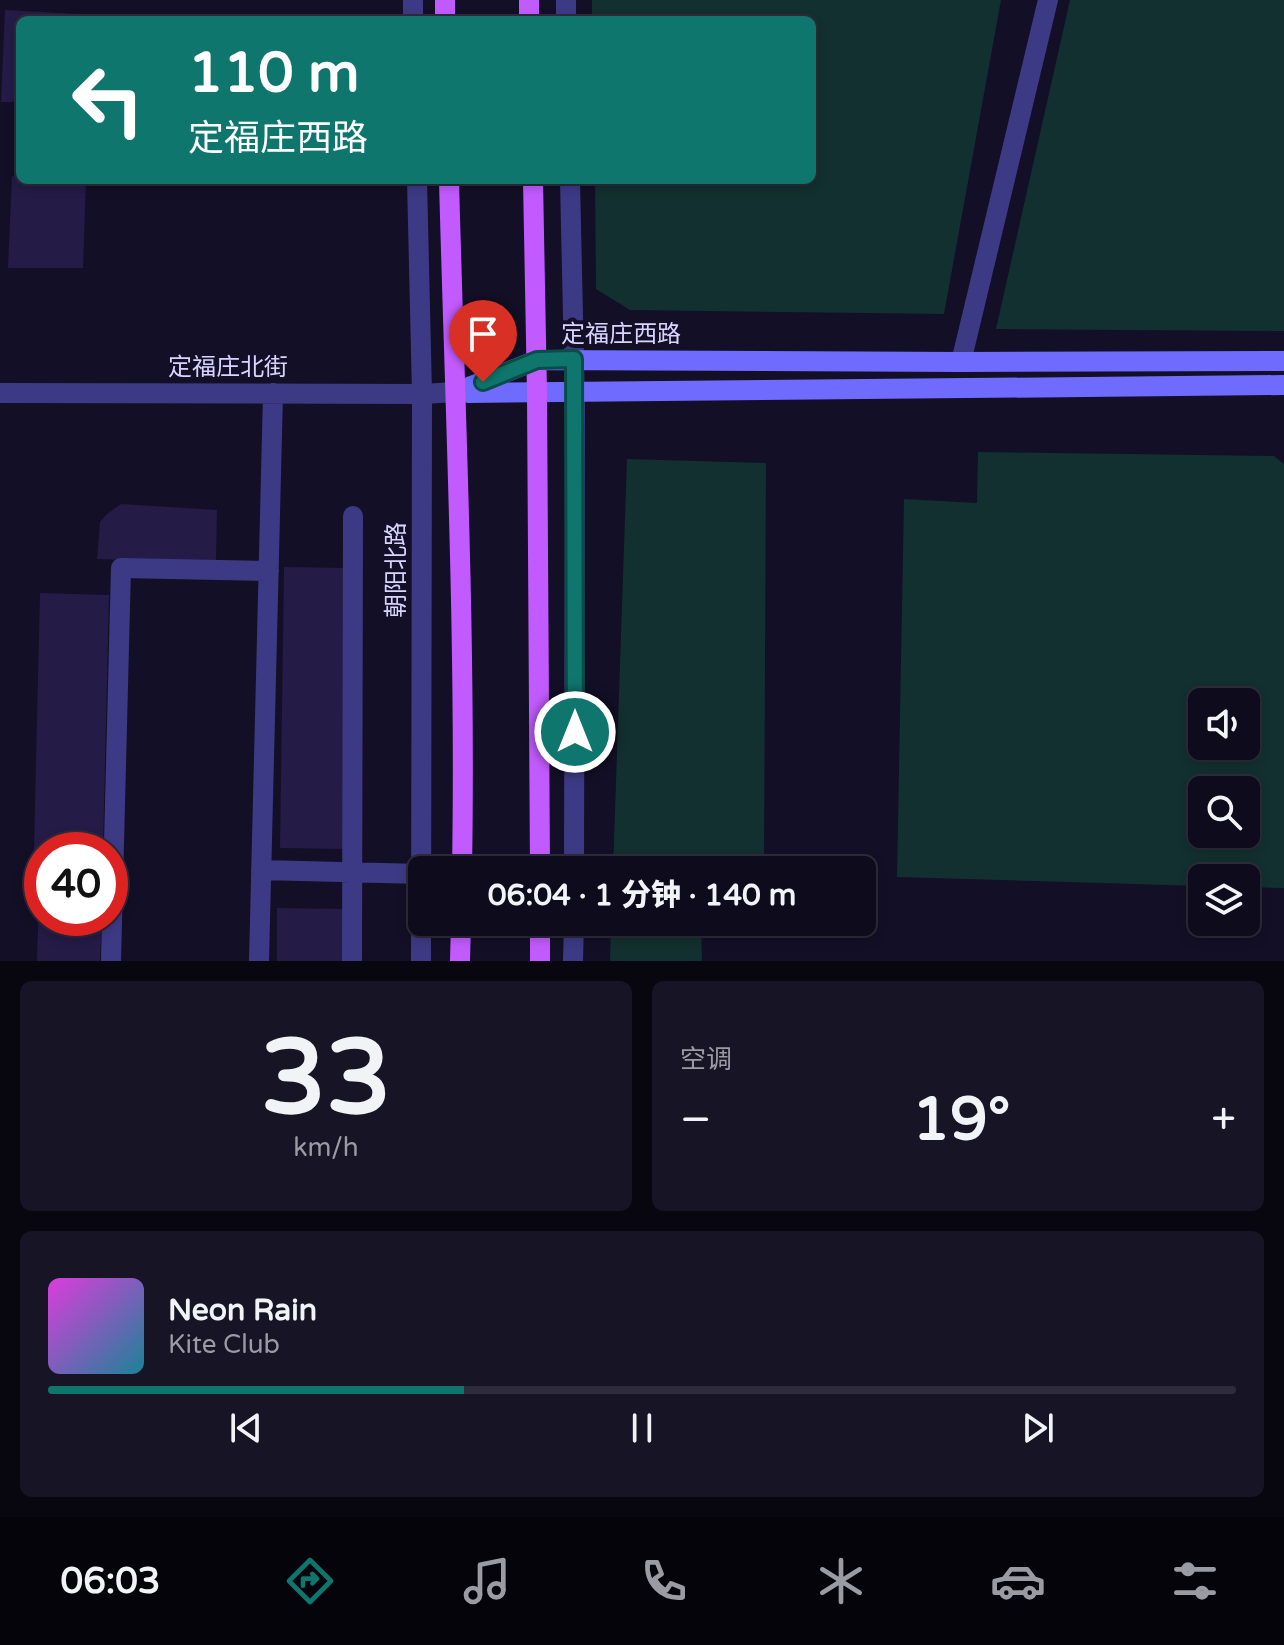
<!DOCTYPE html>
<html lang="zh">
<meta charset="utf-8">
<style>
body{margin:0;font-family:"Varela Round","Noto Sans SC",sans-serif;background:#171425;color:#f1f3f6;height:100vh;display:flex;flex-direction:column;font-size:30px;white-space:nowrap}
*{box-sizing:border-box;margin:0}
p{font-size:26px;color:#9b9ba3}
.icon{flex:none;width:44px;height:44px;fill:none;stroke:currentColor;stroke-width:2;stroke-linecap:round;stroke-linejoin:round}
.map{position:relative;height:961px;overflow:hidden}
.side{display:flex;flex-direction:column;gap:20px;padding:20px;background:#08060f;flex:1}
.side>*{flex:none}
.banner{position:absolute;left:16px;top:16px;width:800px;height:168px;border-radius:12px;box-shadow:0 4px 12px #0003,0 0 0 2px #2e2b3b;background:#0f766e;color:#fff;overflow:hidden}
.tools{position:absolute;left:1188px;top:688px;display:grid;gap:16px}
.tools a{display:grid;place-items:center;width:72px;height:72px;border-radius:12px;background:#0e0b1c;box-shadow:0 4px 12px #0003,0 0 0 2px #2e2b3b;font-size:40px}
.speed{position:absolute;left:24px;top:832px;display:flex;gap:16px;font-size:40px;font-weight:700;text-align:center}
.speed>*{display:grid;place-content:center;width:104px;height:104px;border-radius:50%;background:#0e0b1c;box-shadow:0 4px 12px #0003,0 0 0 2px #2e2b3b;line-height:1}
.speed .limit{border:12px solid #d22;background:#fff;color:#111}
.pin{position:absolute;display:grid;place-items:center;width:68px;height:68px;color:#fff;margin:-82px -34px;border-radius:50% 50% 50% 0;rotate:-45deg;box-shadow:0 0 8px #0007}
.pin .icon{rotate:45deg}
.me{position:absolute;width:88px;margin:-44px;rotate:0deg;stroke-linejoin:round;filter:drop-shadow(0 0 6px #0008)}
.turn{display:flex;align-items:center;gap:28px;height:168px;padding:0 40px;font-size:36px}
.turn .icon{width:104px;height:104px;stroke-width:2.5}
.turn b{display:block;font-size:56px;line-height:68px}
.big{font-size:60px;font-weight:800;line-height:1.1}
.side .widget{flex:1;display:flex;flex-direction:column;justify-content:center;gap:12px;min-width:0;padding:0 28px;border-radius:12px;background:#171425}
.side .dial{align-items:center;gap:0}
.dial b{font-size:104px;line-height:1}
.song{display:flex;align-items:center;gap:24px}
.cover{width:96px;height:96px;border-radius:12px;background:linear-gradient(135deg,hsl(300 70% 55%),hsl(190 70% 35%))}
.played{height:8px;border-radius:4px;background:linear-gradient(90deg,#0f766e 35%,#2e2b3b 35%)}
.keys{display:flex;justify-content:space-around;direction:ltr}
.heat{display:flex;justify-content:space-between;align-items:center;font-size:44px;direction:ltr}
.side .tiles{flex:1;display:grid;gap:20px;grid-template-columns:1fr 1fr}
.widget:last-child{grid-column:span 2}
.trip{position:absolute;left:408px;top:856px;width:468px;height:80px;border-radius:12px;background:#0e0b1c;box-shadow:0 4px 12px #0003,0 0 0 2px #2e2b3b;font-weight:800;line-height:80px;text-align:center}
.dock{display:flex;height:128px;justify-content:space-around;align-items:center;background:#06040b;color:#9b9ba3}
.dock .icon{width:56px;height:56px}
.dock .active{color:#0f766e}
.dock b{font-size:36px;color:#f1f3f6}
.map>svg:first-child{display:block}
.green{fill:#12302f;fill-rule:evenodd}
.building{fill:#241b47}
.lines{fill:none;stroke-linecap:round;stroke-linejoin:round}
.minor{stroke:#3d3a85;stroke-width:20}
.tertiary{stroke:#3d3a85;stroke-width:20}
.secondary{stroke:#6f6bff;stroke-width:20}
.primary{stroke:#c25bff;stroke-width:20}
.route-casing{stroke:#0a4d48;stroke-width:20}
.route{stroke:#0f766e;stroke-width:14}
.labels{text-anchor:middle;dominant-baseline:central;stroke-width:8;stroke-linejoin:round;paint-order:stroke}
.street-label{font-size:24px;fill:#d9d4ff;stroke:#130f26}
</style>
<div class="map">
<svg width="1284" height="961" viewBox="0 0 1284 961">
<rect width="100%" height="100%" fill="#130f26"/>
<!-- green -->
<path class="green" d="M592 0H1001L944 314 630 310 596 289 595 180H812V20H592Z
M1070 0H1284V331L996 329Z
M978 452 1274 456 1284 464V888L1246 887V878H1202V886L897 877 904 499 977 503ZM1246 702V746H1202V702ZM1246 790V834H1202V790Z
M627 459 766 463 764 870H613Z
M611 922H701L702 961H610Z"/>
<!-- building -->
<path class="building" d="M5 10 79 14V20H20V102H1Z
M12 176 20 177V180H86L83 268H8Z
M121 504 217 510 216 563 97 559 100 522 107 514Z
M284 567 349 568 346 849 280 848Z
M40 593 109 595 103 850 34 849Z
M39 890H42V918H102L100 961H37Z
M277 908 345 909 344 961H277Z"/>
<g class="lines">
<!-- minor -->
<path class="minor" d="M961 362 1048 0
M0 393 422 394 456 392
M261 870 422 874
M111 961 121 568 269 571
M259 961 273 393
M352 961 353 516"/>
<!-- tertiary -->
<path class="tertiary" d="M413 0V20
M566 0V20
M417 180 422 394 421 961
M570 180 575 407 574 870
M573 961 574 922"/>
<!-- secondary -->
<path class="secondary" d="M456 392 537 360 961 362 1284 361
M468 393 1284 385"/>
<!-- primary -->
<path class="primary" d="M445 0V20
M529 0V20
M449 180C455 410 466 640 462 870
M533 180 537 393 540 870
M460 961 461 922
M540 961V922"/>
</g>
<g class="lines">
<defs>
<path id="route" d="M483 382 537 360 574 359 575 732"/>
</defs>
<!-- route casing -->
<use href="#route" class="route-casing"/>
<!-- route -->
<use href="#route" class="route"/>
</g>
<g class="labels">
<!-- street labels -->
<g class="street-label">
<text x="621" y="334">定福庄西路</text>
<text x="228" y="367">定福庄北街</text>
<text transform="translate(396 570) rotate(-90)">朝阳北路</text>
</g>
</g>
</svg>
<div class="tools">
<a><svg class="icon" aria-label="sound" viewBox="0 0 24 24"><path d="M4 9h4l5-4v14l-5-4H4zM17 9q2 3 0 6"/></svg></a>
<a><svg class="icon" aria-label="search" viewBox="0 0 24 24"><circle cx="10" cy="10" r="6"/><path d="M15 15l6 6"/></svg></a>
<a><svg class="icon" aria-label="layers" viewBox="0 0 24 24"><path d="M12 4l9 5-9 5-9-5zM3 14l9 5 9-5"/></svg></a>
</div>
<div class="speed"><div class="limit">40</div></div>
<div class="pin" style="left:483px;top:382px;background:#d93025"><svg class="icon" aria-label="arrive" viewBox="0 0 24 24"><path d="M6 21V4h12l-3 4 3 4H6"/></svg></div>
<svg class="me" style="left:575px;top:732px" viewBox="-20 -20 40 40"><circle r="17" fill="#0f766e" stroke="#fff" stroke-width="3"/><path d="M0-11L8 9 0 5-8 9z" fill="#fff"/></svg>
<div class="trip">06:04 · 1 分钟 · 140 m</div>
<div class="banner">
<div class="turn"><svg class="icon" aria-label="left" viewBox="0 0 24 24"><path d="M17 20v-9H6M10 6l-5 5 5 5"/></svg><div><b>110 m</b>定福庄西路</div></div>
</div>
</div>
<section class="side">
<div class="tiles">
<div class="widget dial"><b>33</b><p>km/h</p></div>
<div class="widget"><p>空调</p>
<div class="heat"><a>−</a><b class="big">19°</b><a>+</a></div>
</div>
<div class="widget">
<div class="song"><i class="cover"></i><div><b>Neon Rain</b><p>Kite Club</p></div></div>
<div class="played"></div>
<div class="keys"><svg class="icon" aria-label="previous" viewBox="0 0 24 24"><path d="M18 5L8 12l10 7zM5 5v14"/></svg><svg class="icon" aria-label="pause" viewBox="0 0 24 24"><path d="M8 5v14M16 5v14"/></svg><svg class="icon" aria-label="next" viewBox="0 0 24 24"><path d="M6 5l10 7-10 7zM19 5v14"/></svg></div>
</div>
</div>
</section>
<nav class="dock">
<b>06:03</b>
<svg class="icon active" aria-label="directions" viewBox="0 0 24 24"><path d="M12 3l9 9-9 9-9-9zM9 14v-3h6M13 9l2 2-2 2"/></svg>
<svg class="icon" aria-label="music" viewBox="0 0 24 24"><path d="M9 18V5l10-2v13"/><circle cx="6" cy="18" r="3"/><circle cx="16" cy="16" r="3"/></svg>
<svg class="icon" aria-label="phone" viewBox="0 0 24 24"><path d="M5 4h4l2 5-3 2q2 4 5 5l2-3 5 2v4C11 20 4 13 5 4z"/></svg>
<svg class="icon" aria-label="climate" viewBox="0 0 24 24"><path d="M12 3v18M4 7l16 10M4 17L20 7"/></svg>
<svg class="icon" aria-label="car" viewBox="0 0 24 24"><path d="M5 17H2v-5l4-1 3-4h7l3 4 3 1v5h-3M9 17h6M6 11h13"/><circle cx="7" cy="17" r="2"/><circle cx="17" cy="17" r="2"/></svg>
<svg class="icon" aria-label="filters" viewBox="0 0 24 24"><path d="M4 7h16M4 17h16"/><circle cx="9" cy="7" r="2"/><circle cx="15" cy="17" r="2"/></svg>
</nav>
